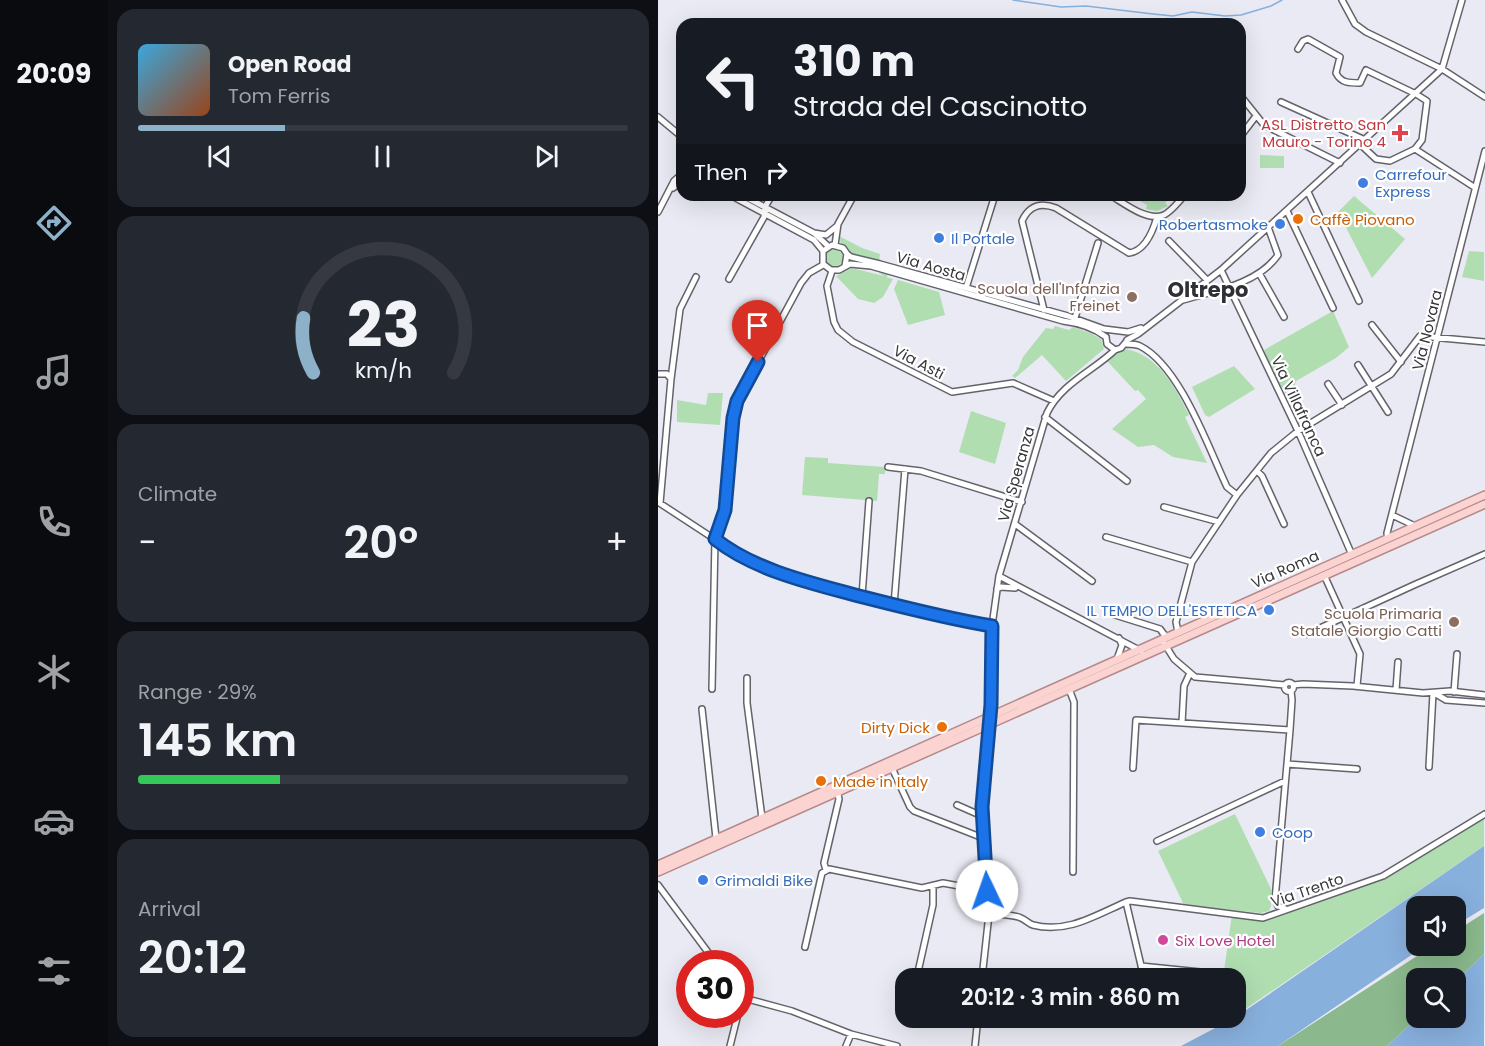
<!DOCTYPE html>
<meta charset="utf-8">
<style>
body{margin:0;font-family:Poppins,sans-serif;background:#242831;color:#f1f3f6;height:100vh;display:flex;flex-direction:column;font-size:22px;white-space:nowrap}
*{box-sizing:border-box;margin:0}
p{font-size:20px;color:#9ea1a6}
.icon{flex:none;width:33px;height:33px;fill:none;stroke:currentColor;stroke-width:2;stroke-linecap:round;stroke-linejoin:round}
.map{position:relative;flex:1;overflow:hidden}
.panel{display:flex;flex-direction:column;gap:9px;padding:9px;background:#0d0f14;width:550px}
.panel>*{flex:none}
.top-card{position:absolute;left:18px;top:18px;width:570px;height:183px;border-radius:18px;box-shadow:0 6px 24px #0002;background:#171b24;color:#f1f3f6;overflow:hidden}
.fabs{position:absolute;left:748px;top:896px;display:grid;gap:12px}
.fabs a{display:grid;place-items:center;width:60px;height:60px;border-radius:12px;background:#171b24;box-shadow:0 6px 24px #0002;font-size:30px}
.speed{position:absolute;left:18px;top:950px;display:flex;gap:12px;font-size:30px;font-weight:700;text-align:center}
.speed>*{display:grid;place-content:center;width:78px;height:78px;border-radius:50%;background:#171b24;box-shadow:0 6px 24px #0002;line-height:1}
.speed .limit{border:9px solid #d22;background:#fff;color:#111}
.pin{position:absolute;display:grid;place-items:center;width:51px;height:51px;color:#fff;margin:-62px -26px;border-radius:50% 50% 50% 0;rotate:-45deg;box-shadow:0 0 6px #0007}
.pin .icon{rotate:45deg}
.me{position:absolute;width:66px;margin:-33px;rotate:357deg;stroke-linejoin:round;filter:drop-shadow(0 0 4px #0008)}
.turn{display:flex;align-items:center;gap:21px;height:126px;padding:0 18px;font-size:27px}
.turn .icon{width:78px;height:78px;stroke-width:2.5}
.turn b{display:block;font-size:42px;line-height:51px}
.then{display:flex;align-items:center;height:57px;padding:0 18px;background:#0003;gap:12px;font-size:22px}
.big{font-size:45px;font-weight:600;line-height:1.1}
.panel .tile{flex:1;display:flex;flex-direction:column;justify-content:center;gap:9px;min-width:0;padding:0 21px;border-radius:18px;background:#242831}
.panel .dial{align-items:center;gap:0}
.dial svg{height:156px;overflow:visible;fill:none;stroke:#363941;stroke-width:7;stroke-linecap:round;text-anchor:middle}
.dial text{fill:#f1f3f6;stroke:none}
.song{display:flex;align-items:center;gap:18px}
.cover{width:72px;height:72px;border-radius:9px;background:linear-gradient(135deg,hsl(200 70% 55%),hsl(20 70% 35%))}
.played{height:6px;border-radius:3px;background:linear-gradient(90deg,#8db1c9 30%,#363941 30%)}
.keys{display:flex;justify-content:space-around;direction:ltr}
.heat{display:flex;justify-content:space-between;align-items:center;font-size:33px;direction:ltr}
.charge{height:9px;border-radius:4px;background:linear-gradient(90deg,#34c759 29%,#363941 0)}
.trip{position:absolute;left:237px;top:968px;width:351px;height:60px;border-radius:18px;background:#171b24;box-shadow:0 6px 24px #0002;font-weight:600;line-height:60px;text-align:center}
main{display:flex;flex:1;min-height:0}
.tab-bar{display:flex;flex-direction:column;width:108px;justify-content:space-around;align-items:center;background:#090b0e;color:#9ea1a6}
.tab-bar .icon{width:42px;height:42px}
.tab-bar .selected{color:#8db1c9}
.tab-bar b{font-size:27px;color:#f1f3f6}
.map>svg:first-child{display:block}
.green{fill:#b0deb1}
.forest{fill:#8bb98d}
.water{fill:#88b0dd}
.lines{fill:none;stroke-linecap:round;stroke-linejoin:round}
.stream{stroke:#88b0dd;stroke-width:1.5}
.minor-casing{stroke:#64636c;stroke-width:8}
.major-casing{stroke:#b48989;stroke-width:10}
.minor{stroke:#fff;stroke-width:5}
.major{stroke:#fbd3d1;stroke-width:7}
.route-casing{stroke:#114b97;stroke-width:15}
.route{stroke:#1a73e8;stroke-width:10}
.health-dot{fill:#e0444e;stroke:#fff;stroke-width:2}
.shop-dot{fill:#3f7fe0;stroke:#fff;stroke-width:2}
.food-dot{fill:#e8710a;stroke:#fff;stroke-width:2}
.education-dot{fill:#8d6e63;stroke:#fff;stroke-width:2}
.hotel-dot{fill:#d1479c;stroke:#fff;stroke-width:2}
.labels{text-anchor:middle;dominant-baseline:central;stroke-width:4.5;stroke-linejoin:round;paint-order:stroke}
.health-label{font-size:15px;fill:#be3a42;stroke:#fff;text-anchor:end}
.shop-label{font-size:15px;fill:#366cbe;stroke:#fff;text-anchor:start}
.food-label{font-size:15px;fill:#c56008;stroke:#fff;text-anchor:start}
.street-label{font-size:15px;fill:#37373b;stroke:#fff}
.education-label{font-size:15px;fill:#785e54;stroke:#fff;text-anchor:end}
.hotel-label{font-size:15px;fill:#b23c85;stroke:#fff;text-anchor:start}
.district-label{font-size:21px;font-weight:bold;fill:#2f2f36;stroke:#fff}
</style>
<main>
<nav class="tab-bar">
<b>20:09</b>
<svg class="icon selected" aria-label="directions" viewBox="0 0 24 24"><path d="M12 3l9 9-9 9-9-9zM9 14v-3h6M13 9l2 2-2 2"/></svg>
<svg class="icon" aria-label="music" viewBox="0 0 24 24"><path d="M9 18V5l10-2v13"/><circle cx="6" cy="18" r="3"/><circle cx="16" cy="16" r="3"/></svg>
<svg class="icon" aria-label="phone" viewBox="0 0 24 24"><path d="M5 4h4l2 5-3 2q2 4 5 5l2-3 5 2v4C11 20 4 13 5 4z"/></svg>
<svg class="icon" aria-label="climate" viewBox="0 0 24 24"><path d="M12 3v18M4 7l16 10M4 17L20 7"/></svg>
<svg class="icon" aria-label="car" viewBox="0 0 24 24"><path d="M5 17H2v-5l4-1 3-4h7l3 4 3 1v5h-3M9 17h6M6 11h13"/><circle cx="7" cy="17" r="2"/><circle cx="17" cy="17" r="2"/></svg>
<svg class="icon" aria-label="filters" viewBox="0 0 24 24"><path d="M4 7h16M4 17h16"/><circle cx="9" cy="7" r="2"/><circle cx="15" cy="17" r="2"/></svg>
</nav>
<section class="panel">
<div class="tile">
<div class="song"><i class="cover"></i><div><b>Open Road</b><p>Tom Ferris</p></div></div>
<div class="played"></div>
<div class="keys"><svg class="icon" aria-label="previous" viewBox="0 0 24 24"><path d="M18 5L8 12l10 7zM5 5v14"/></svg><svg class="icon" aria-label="pause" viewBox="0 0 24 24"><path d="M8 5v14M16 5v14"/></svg><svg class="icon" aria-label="next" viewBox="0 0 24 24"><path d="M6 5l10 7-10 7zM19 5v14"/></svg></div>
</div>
<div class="tile dial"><svg viewBox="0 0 100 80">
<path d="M14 69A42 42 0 1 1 86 69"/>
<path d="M14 69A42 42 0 0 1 9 41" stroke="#8db1c9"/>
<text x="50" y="56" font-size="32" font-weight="700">23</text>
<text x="50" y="72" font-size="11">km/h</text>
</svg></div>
<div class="tile"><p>Climate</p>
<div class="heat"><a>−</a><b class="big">20°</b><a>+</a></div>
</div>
<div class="tile"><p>Range · 29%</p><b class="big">145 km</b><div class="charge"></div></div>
<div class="tile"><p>Arrival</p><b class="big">20:12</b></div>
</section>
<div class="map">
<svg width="827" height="1046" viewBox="0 0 827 1046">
<rect width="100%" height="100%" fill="#eaeaf4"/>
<!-- green -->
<path class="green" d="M602 155 626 156V168H602Z
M471 195H515L507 203 510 206 499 211 488 209 489 205Z
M696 196 747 239 714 278 680 212Z
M181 236 204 248 222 254 221 262C205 258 183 255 181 236Z
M167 258a9 9 0 1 1 18 0a9 9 0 1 1-18 0Z
M811 251 826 252V281L804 277Z
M194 268 226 276 221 273 223 271 231 275 228 277 235 279 225 297 216 303 200 299 178 276Z
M240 280 281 292 287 315 250 325 236 289Z
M675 311 691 347 678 358 638 381 632 405V400C624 390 611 363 606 350Z
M397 326 411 330 415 327 432 333 443 339 446 349 408 381 384 355 357 378 354 376 360 370 365 357 388 328 395 329Z
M468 349C500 355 518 388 531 415L527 417 549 463 515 457 496 445 480 447 454 429 488 399 480 390 477 391 449 361 456 353Z
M576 366 597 389 551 417 547 415 534 387Z
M50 393H65L62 425 19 422V400L48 405Z
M313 411 348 423 337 464 301 452Z
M147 457 170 458V463L227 467V474H221L219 501 144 495Z
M577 814 613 889V906L611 911 603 913 526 905 500 851Z
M826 816V846L580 1014 578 1010V978H565L574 914 605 918 725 876Z"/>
<!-- forest -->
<path class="forest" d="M826 913V954L798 981V978H759L760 1017 729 1046H620L776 945H798V931Z"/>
<!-- water -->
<path class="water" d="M826 846V908L798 925V906H759V945H768L620 1046H523L578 1017Z
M826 954V1046H729L760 1017H798V981Z"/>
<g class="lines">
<!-- stream -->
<path class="stream" d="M355 0 403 7 428 6 495 14 515 16 534 12 567 16 583 15 613 6 624 0"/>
<defs>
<path id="minor" d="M684 0 697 24 708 32 784 69 827 97
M640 49 645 41 650 39 682 57 678 73C683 83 691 83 702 83L708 70 758 94 769 101 764 140 757 149 732 161 718 159 702 144
M582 95 606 125 682 163
M623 102 707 140
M0 117 24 137
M582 137 598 116
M757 149 816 187
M15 188 24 181
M650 192 701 301
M72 195 156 240 165 251
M84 195 156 233 170 246
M452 195C466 203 489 222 506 215 514 211 521 201 527 195
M629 211 675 308
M0 212 16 181 24 174
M156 233 168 235 179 226
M511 241 549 280
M177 245 180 224 196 195
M189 254 193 257 222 264 410 316 446 329 470 332 483 328
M187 266 189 254 185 248 174 245 165 251V264L173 270H181L192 264 213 266 405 321C421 323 435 327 448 337
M563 270 640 431 694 555
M174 271 169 286 176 322 180 330 195 342 294 392 355 383 396 401
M601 273 626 317
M71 279 106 217 107 207 114 195
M308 288 337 195
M525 300C556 291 600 284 620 255L610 227
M386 310 364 221C371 206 382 202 398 208L471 253C487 251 495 231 499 217
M416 321 440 243
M714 325 743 362
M448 337 449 344 457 350 463 348 468 342
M469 340 480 334 563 270 784 69 804 0
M468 344C472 344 478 344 482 346 522 366 550 447 569 487L579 495
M700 365 730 412
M0 374H9L13 379 2 503
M13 379 22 309 38 277
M670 384 684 405
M387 417 469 481
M230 467 263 471 364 502
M599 471 604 476 626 524
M0 502 61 542 101 565 135 578 293 620 334 626
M506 507 561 522
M734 515 757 526
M357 524 434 581
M448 537 534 562
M730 539 729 533 827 151
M666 575 702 654 699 686
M341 576 483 651
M339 589 343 587 357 588
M204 596 211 501
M236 605 247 469
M454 614 502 629 508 637
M520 632 518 622 534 562 579 495 613 453 640 431 733 374 762 336 827 342
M649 634 756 585 827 554
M506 643 516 659 537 677 627 685
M459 659 464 645 461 638
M89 678V703L104 818
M626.5 687a4.5 4.5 0 1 1 9 0a4.5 4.5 0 1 1-9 0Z
M635 685 645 684 695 686 765 693 792 691 827 695
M54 689 57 539 67 511 75 418 79 401 143 283 151 273 165 265
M411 689 416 702 415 872
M738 690 740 662
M796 692 799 654
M778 694 788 700 827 703
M44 709 58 838
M524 723 526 686 532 673
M629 764 699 769
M771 767 775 693
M234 768 252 807 256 811 325 838
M475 768 478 720 632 730
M299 805 324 816
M499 841 627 781
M168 870 166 863 181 799 179 790
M0 885 58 963
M628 909 620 906 617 900 632 730 634 700 633 691
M331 914C342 915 354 914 363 918 368 920 371 924 375 925 409 934 438 915 468 902
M147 947 164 873 171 869 264 888 285 883 329 891
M483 966 562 974
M260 972 275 905V886
M324 978 331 914 324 807 333 705 334 626 341 576 389 413C403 384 435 371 457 350
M486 978 468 902 472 901 605 918 725 876 827 814
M82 997 134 1011 193 1034 239 1046
M72 1046 80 1014
M188 1046 193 1034
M317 1046 320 1017"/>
<path id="major" d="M0 865 827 495
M0 872 827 504"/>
</defs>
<!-- minor casing -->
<use href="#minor" class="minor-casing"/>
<!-- major casing -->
<use href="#major" class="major-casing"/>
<!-- minor -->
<use href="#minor" class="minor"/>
<!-- major -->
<use href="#major" class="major"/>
</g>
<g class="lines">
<defs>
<path id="route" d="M100 362 79 401 75 418 67 510 57 539C97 571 157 584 205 597 248 608 291 619 334 626L333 705 324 807 329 891"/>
</defs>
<!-- route casing -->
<use href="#route" class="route-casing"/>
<!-- route -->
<use href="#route" class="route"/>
</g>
<!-- markers -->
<path class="health-dot" d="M739 124h6v6h6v6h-6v6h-6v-6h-6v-6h6z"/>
<g class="shop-dot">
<circle cx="705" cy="183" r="6"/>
<circle cx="622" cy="224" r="6"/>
<circle cx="281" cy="238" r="6"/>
<circle cx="611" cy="610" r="6"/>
<circle cx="602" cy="832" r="6"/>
<circle cx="45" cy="880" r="6"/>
</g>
<g class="food-dot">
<circle cx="640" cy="219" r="6"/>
<circle cx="284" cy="727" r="6"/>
<circle cx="163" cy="781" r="6"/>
</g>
<g class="education-dot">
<circle cx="474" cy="297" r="6"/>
<circle cx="796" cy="622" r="6"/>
</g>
<circle class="hotel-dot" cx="505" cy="940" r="6"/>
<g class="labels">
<!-- health labels -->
<g class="health-label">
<text x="728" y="124">ASL Distretto San<tspan x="728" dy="17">Mauro - Torino 4</tspan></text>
</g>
<!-- shop labels -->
<g class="shop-label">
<text x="717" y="174">Carrefour<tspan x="717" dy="17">Express</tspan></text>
<text x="610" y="224" text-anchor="end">Robertasmoke</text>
<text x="293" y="238">Il Portale</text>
<text x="599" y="610" text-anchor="end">IL TEMPIO DELL'ESTETICA</text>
<text x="614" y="832">Coop</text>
<text x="57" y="880">Grimaldi Bike</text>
</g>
<!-- food labels -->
<g class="food-label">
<text x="652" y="219">Caffè Piovano</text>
<text x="272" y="727" text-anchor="end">Dirty Dick</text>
<text x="175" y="781">Made in Italy</text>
</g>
<!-- street labels -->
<g class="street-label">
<text transform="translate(273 266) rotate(16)">Via Aosta</text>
<text transform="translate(769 330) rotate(-76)">Via Novara</text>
<text transform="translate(261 362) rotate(28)">Via Asti</text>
<text transform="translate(641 406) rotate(65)">Via Villafranca</text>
<text transform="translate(358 474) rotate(-74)">Via Speranza</text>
<text transform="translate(627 569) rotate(-24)">Via Roma</text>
<text transform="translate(649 890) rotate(-19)">Via Trento</text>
</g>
<!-- education labels -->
<g class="education-label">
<text x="462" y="288">Scuola dell'Infanzia<tspan x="462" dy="17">Freinet</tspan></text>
<text x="784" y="613">Scuola Primaria<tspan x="784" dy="17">Statale Giorgio Catti</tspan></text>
</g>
<!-- hotel labels -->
<g class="hotel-label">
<text x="517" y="940">Six Love Hotel</text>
</g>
<!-- district labels -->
<g class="district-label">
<text x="550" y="289">Oltrepo</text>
</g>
</g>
</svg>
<div class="fabs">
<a><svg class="icon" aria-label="sound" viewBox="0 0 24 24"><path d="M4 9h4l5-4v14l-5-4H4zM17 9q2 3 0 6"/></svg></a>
<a><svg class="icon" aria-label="search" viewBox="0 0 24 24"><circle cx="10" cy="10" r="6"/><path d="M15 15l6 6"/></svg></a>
</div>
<div class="speed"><div class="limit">30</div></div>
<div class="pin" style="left:100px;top:362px;background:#d93025"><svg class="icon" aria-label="arrive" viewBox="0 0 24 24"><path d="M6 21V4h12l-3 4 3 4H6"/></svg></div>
<svg class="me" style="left:329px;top:891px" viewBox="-20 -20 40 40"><circle r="19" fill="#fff"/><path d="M0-13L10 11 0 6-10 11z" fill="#1a73e8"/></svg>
<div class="trip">20:12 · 3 min · 860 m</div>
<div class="top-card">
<div class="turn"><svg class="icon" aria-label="left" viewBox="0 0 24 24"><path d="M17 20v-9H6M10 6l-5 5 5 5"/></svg><div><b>310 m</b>Strada del Cascinotto</div></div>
<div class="then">Then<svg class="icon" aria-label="right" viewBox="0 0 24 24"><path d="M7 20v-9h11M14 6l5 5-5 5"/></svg></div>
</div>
</div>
</main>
